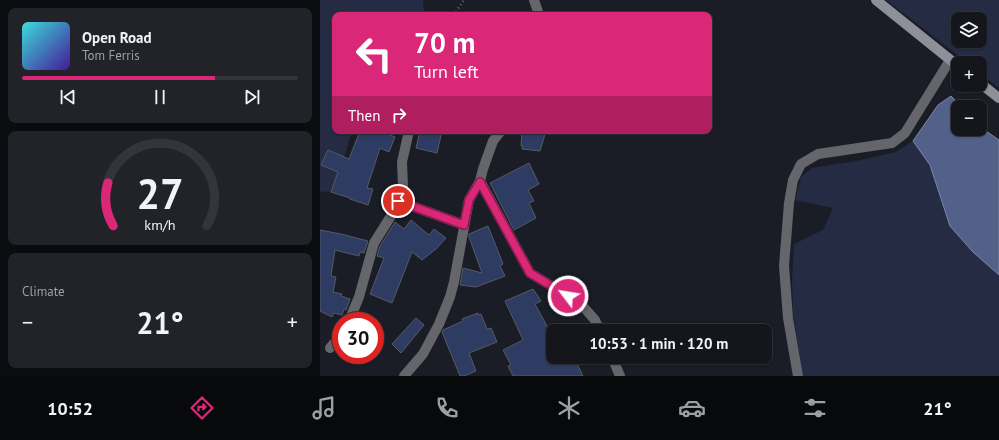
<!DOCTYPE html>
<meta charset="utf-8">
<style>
body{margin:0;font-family:"PT Sans",sans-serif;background:#212329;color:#f1f3f6;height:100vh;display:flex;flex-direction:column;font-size:15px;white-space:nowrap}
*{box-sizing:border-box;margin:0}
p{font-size:13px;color:#9d9fa3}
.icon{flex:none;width:22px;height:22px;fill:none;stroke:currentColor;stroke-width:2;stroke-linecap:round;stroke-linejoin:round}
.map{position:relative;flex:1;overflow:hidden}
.details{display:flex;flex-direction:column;gap:8px;padding:8px;background:#0b0c0f;width:320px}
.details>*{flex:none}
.top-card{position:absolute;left:12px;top:12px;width:380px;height:122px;border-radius:8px;box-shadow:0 1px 3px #0004,0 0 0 1px #33353b;background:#db2777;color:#fff;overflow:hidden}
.tools{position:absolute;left:631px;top:12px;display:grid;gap:8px}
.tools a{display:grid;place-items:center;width:36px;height:36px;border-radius:8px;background:#14161c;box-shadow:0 1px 3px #0004,0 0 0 1px #33353b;font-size:20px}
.speed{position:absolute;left:12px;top:312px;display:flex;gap:8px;font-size:20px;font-weight:700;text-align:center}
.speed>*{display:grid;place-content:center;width:52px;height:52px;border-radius:50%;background:#14161c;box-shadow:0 1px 3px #0004,0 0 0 1px #33353b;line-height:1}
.speed .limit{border:6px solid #d22;background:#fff;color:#111}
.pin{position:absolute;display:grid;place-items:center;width:34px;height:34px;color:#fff;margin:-17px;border:2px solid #fff;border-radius:50%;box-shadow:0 1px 4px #0007}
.me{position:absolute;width:44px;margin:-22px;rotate:301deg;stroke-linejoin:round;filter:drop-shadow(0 0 3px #0008)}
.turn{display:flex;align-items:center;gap:14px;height:84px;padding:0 16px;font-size:18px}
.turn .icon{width:52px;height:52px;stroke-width:2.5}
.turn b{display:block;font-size:28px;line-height:34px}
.then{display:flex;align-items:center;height:38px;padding:0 16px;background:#0003;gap:8px;font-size:15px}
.big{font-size:30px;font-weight:800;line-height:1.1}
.details .widget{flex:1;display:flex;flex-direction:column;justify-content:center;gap:6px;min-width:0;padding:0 14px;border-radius:8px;background:#212329}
.details .dial{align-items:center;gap:0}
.dial svg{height:104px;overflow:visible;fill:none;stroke:#33353b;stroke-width:7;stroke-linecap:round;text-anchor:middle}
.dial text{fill:#f1f3f6;stroke:none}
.song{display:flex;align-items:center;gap:12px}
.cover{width:48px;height:48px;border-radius:6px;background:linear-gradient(135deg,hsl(180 70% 55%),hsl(260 70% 35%))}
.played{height:4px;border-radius:2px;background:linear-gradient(90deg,#db2777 70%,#33353b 70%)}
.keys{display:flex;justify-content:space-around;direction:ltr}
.heat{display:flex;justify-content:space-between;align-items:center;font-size:22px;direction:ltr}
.trip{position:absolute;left:226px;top:324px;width:226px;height:40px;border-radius:8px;background:#14161c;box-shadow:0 1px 3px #0004,0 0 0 1px #33353b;font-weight:800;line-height:40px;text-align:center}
.tabs{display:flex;height:64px;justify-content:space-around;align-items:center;background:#08090b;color:#9d9fa3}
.tabs .icon{width:28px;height:28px}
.tabs .selected{color:#db2777}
.tabs b{font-size:18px;color:#f1f3f6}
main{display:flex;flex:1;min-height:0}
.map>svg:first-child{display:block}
.green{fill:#242b43;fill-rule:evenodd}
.water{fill:#52608a;stroke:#7e88a8}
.building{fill:#2e3b62;stroke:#565a64}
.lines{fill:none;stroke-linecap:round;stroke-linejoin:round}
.path{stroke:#63666e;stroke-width:2.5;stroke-dasharray:1 3;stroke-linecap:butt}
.street{stroke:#64666b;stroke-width:10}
.secondary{stroke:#8d9098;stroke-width:10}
.route-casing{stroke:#8e194d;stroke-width:10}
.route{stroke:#db2777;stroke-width:7}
</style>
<main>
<section class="details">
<div class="widget">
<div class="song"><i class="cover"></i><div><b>Open Road</b><p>Tom Ferris</p></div></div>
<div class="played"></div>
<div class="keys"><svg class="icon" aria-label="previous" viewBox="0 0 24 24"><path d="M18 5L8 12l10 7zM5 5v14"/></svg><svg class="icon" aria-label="pause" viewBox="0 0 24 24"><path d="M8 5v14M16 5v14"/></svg><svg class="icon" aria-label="next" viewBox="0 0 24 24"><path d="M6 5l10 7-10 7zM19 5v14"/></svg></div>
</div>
<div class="widget dial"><svg viewBox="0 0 100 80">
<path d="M14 69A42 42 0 1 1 86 69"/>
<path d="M14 69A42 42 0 0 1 10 36" stroke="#db2777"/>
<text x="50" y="56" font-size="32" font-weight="700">27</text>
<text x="50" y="72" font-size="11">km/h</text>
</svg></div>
<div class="widget"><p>Climate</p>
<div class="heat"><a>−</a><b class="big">21°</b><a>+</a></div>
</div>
</section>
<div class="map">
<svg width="679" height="376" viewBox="0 0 679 376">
<rect width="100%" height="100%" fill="#1a1d26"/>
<!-- green -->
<path class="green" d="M0 0H103L104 13 101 15H15V131H32L14 191 0 192Z
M566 0H679V88L660 73V63H648ZM638 19H660V41H638Z
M593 141 610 165 630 226 653 252 679 275V376H483L473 313 472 279 474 244 503 230 513 208 475 200 481 177 492 168 536 161 576 152Z"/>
<!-- water -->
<path class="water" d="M631 96C641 104 638 116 638 129H660V127L679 140V275L653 252 630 226 610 165 593 141 618 105Z"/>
<!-- building -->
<path class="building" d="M40 131H60L75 137 69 152 60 148 47 188 53 189 48 205 30 199V198L11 192 18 172 1 165 8 150 29 159Z
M100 131H122L117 153 96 148Z
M202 131H226L220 151 202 149 203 146H201Z
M209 163 219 184 208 190 214 201 209 203 216 218 194 230 170 183Z
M91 220 109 235 114 229 126 238 116 249 102 260 92 252 72 303 50 294 64 258 57 256 60 246 75 222 84 229Z
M168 226 183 264 180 266 185 276 156 287 140 285 143 268 162 273 149 237V234Z
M0 230 21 234 48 241 44 253 40 252 39 256 15 250 11 276 16 277 13 292 22 294 21 296 30 299 26 310 24 309 22 315 14 313 12 317 0 311Z
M213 289 221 301 215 304 228 328 233 326V357H254L263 376H193L188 366 191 365 183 350 203 340 185 301Z
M158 313V315L161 314 167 329 171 328 177 342 149 353 156 371 144 376H140L122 332 123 330 143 321 142 319Z
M96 318 104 325 81 353 72 344Z"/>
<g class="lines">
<!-- path -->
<path class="path" d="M134 15 144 0"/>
<!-- street -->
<path class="street" d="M214 0 219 15
M89 131 82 162 83 186 78 201 144 225
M160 181 210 273 260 303 275 320 280 331
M29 321 39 297 54 243 71 216 78 201
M10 348 21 335
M292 357 300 376
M84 376 103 354 119 324 130 297 134 282 149 200 160 181 163 169 173 141 181 131
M478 376 468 318 464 266 469 203 473 180 481 164 498 154 572 143 585 133 630 60"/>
<!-- secondary -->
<path class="secondary" d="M556 0 638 66
M660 83 679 98"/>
</g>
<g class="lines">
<defs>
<path id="route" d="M78 201 144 225 149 200 160 182 210 273 248 296"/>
</defs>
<!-- route casing -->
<use href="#route" class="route-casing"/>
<!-- route -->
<use href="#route" class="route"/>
</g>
</svg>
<div class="tools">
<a><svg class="icon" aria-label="layers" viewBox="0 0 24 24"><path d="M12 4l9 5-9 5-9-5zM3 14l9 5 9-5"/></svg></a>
<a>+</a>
<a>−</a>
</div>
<div class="speed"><div class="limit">30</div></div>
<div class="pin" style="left:78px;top:201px;background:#d93025"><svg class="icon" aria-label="arrive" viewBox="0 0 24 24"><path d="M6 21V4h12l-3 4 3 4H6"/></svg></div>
<svg class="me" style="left:248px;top:296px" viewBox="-20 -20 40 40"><circle r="17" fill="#db2777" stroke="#fff" stroke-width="3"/><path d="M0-11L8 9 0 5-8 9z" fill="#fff"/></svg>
<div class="trip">10:53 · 1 min · 120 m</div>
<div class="top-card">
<div class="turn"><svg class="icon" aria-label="left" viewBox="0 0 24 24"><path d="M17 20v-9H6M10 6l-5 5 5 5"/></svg><div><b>70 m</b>Turn left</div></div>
<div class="then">Then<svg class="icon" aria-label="right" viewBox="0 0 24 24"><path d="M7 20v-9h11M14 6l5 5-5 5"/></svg></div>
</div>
</div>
</main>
<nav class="tabs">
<b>10:52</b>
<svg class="icon selected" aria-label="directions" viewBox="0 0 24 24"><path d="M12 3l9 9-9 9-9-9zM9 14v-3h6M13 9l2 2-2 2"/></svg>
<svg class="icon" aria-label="music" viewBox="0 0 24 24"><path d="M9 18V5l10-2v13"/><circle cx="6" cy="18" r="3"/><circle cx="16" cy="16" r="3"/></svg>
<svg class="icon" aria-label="phone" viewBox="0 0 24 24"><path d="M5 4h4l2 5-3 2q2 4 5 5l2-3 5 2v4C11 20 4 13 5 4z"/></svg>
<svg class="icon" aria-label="climate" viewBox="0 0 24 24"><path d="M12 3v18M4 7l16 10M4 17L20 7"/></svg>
<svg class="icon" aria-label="car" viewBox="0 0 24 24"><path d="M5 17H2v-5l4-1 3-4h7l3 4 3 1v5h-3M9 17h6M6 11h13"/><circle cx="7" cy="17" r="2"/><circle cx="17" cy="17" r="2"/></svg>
<svg class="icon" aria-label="filters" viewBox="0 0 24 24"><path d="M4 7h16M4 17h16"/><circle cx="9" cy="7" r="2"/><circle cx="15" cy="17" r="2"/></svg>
<b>21°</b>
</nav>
